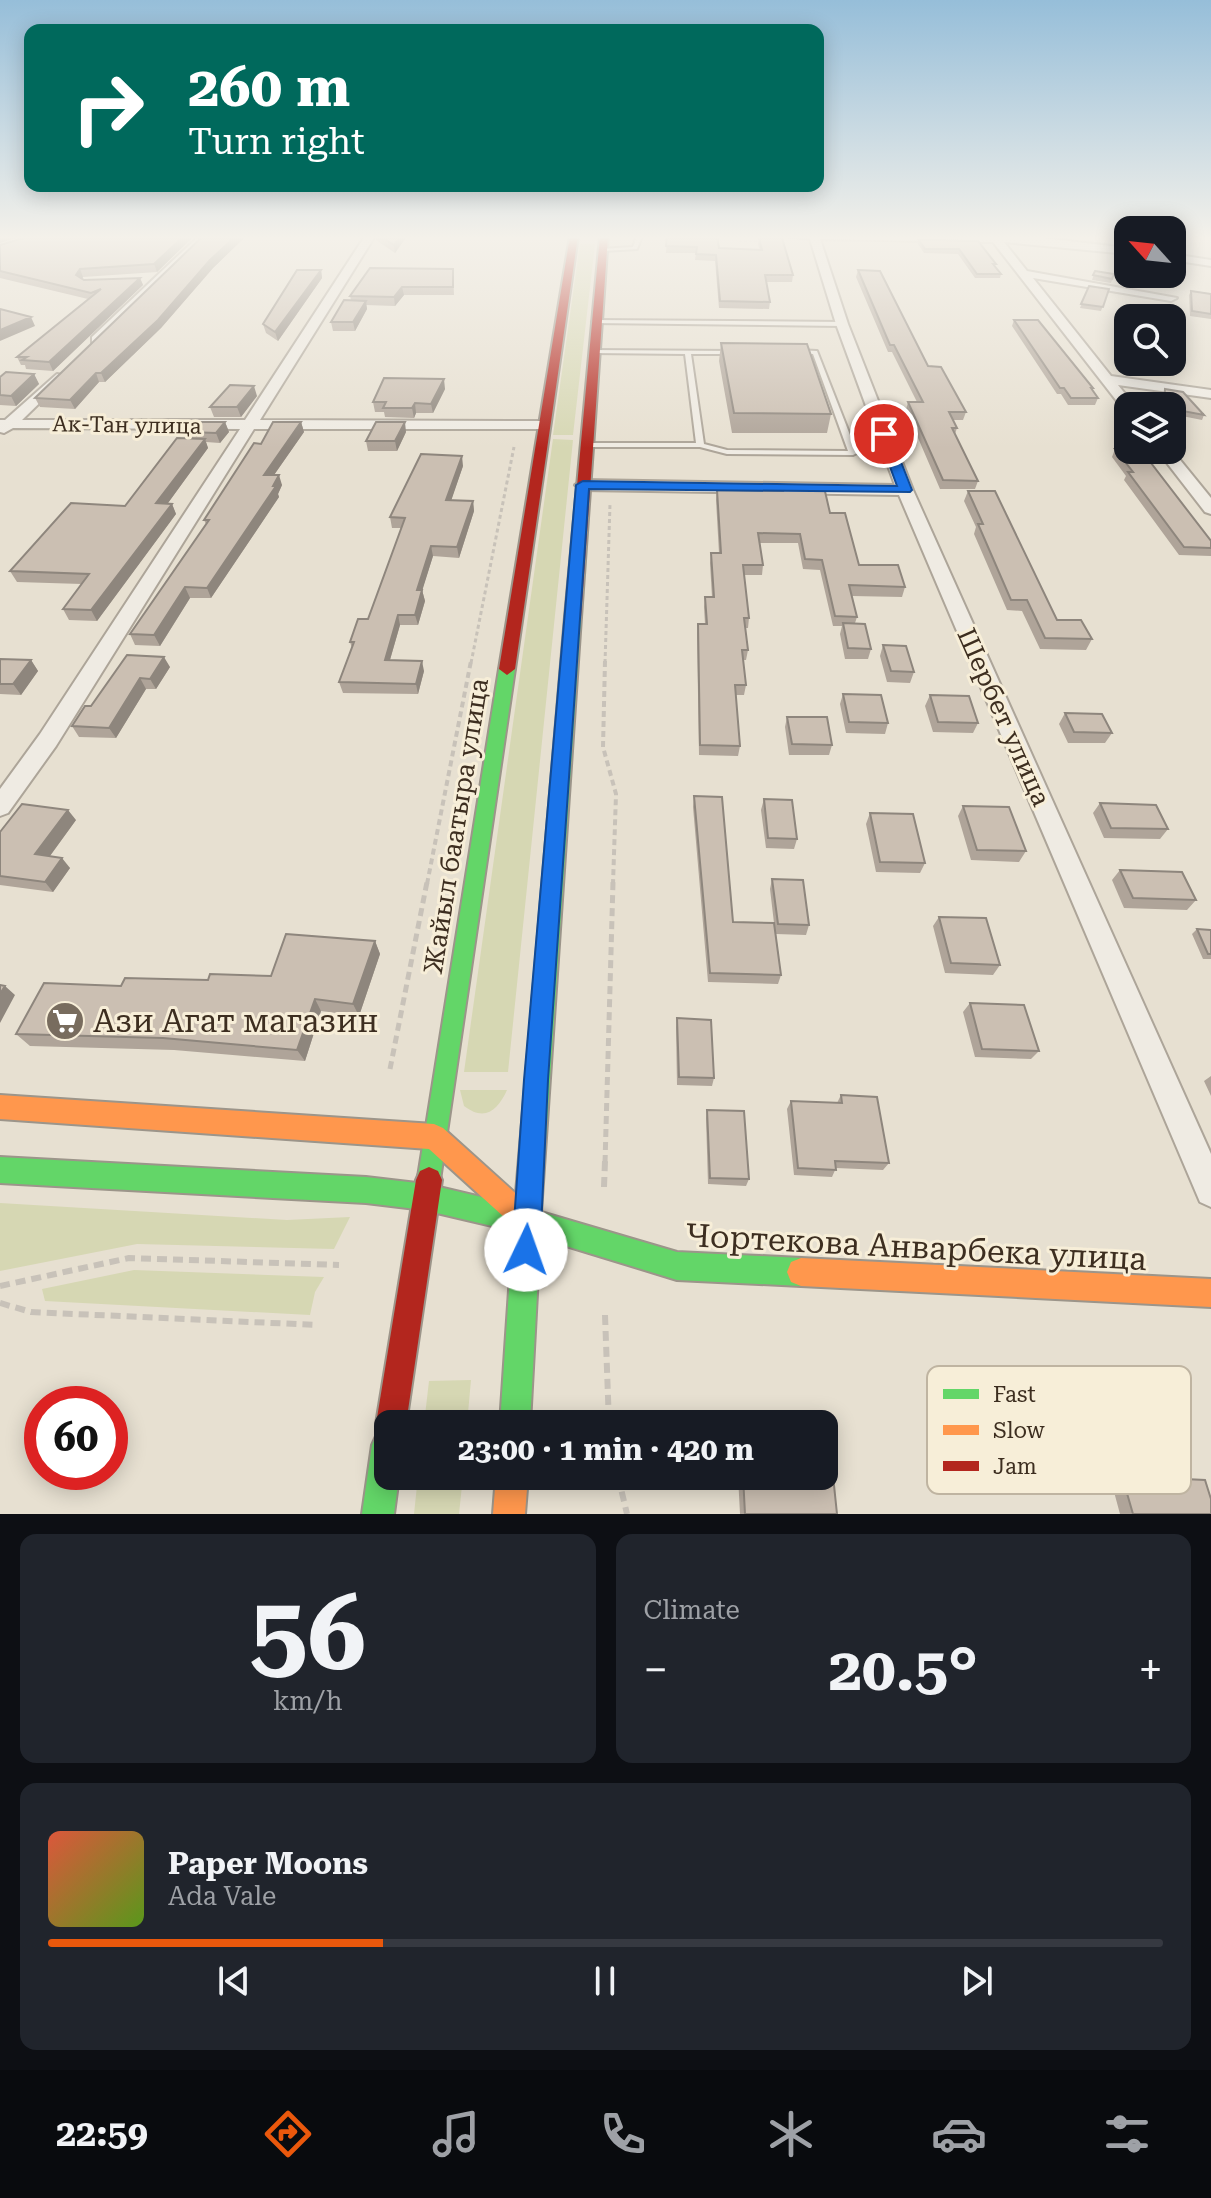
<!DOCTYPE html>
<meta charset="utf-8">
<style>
body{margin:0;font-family:"Roboto Serif",serif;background:#20242c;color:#f1f3f6;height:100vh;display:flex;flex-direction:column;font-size:30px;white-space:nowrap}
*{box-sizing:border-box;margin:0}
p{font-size:26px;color:#9ea1a6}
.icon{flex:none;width:44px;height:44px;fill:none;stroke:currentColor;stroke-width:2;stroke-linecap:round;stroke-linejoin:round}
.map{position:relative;height:1514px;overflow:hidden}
.drawer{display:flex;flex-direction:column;gap:20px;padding:20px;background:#0d0f14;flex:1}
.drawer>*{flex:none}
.top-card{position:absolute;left:24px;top:24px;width:800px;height:168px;border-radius:16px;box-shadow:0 4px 20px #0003;background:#00695c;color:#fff;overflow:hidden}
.needle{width:52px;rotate:297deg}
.buttons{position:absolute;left:1114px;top:216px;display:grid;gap:16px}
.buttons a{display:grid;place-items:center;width:72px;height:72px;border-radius:16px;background:#171b24;box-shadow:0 4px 20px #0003;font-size:40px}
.speed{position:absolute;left:24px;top:1386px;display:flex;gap:16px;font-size:40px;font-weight:700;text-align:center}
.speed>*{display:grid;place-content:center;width:104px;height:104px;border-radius:50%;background:#171b24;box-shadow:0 4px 20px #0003;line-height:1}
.speed .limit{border:12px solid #d22;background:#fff;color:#111}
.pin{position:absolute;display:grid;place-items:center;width:68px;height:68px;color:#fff;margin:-34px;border:4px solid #fff;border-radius:50%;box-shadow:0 2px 8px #0007}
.me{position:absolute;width:88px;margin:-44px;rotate:3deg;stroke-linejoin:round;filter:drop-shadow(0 0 6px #0008)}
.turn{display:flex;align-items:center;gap:28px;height:168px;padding:0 32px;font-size:36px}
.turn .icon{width:104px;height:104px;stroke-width:2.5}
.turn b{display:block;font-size:56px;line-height:68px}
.big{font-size:60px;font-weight:700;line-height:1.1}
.drawer .tile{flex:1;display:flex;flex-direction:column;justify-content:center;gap:12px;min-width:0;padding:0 28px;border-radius:16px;background:#20242c}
.drawer .dial{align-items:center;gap:0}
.dial b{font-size:104px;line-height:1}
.song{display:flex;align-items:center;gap:24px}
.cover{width:96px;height:96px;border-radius:12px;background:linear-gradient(135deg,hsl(10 70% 55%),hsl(90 70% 35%))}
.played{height:8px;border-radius:4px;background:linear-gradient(90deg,#ea580c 30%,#363941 30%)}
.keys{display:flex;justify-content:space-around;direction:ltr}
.heat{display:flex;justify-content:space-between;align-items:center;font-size:44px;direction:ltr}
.drawer .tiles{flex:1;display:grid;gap:20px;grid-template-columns:1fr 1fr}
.tile:last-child{grid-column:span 2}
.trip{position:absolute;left:374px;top:1410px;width:464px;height:80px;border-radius:16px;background:#171b24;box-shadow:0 4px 20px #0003;font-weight:700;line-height:80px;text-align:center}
.dock{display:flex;height:128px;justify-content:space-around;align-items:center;background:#090b0e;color:#9ea1a6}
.dock .icon{width:56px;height:56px}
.dock .on{color:#ea580c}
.dock b{font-size:36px;color:#f1f3f6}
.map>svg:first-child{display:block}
.green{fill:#d6d7b3}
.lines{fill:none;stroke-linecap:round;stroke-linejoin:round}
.lane-casing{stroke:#ada599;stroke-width:4}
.street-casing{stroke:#ada599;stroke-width:4}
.fast-casing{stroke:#9c958a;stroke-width:4}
.slow-casing{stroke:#9c958a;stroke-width:4}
.jam-casing{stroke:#9c958a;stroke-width:4}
.path-far4{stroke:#c8c2b9;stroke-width:2;stroke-dasharray:3 2;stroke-linecap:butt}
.path-far3{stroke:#c8c2b9;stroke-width:3;stroke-dasharray:4 3;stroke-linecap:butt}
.path-far2{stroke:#c8c2b9;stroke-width:4;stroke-dasharray:6 4;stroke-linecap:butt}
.path-far1{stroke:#c8c2b9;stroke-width:5;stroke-dasharray:8 5;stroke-linecap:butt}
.path{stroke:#c8c2b9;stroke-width:6;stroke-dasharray:10 6;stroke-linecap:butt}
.lane{fill:#efebe3;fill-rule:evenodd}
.street{fill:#efebe3;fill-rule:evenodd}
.fast{fill:#63d668;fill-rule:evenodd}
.slow{fill:#ff974d;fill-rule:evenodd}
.jam{fill:#b3261e;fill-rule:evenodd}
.wall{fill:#afa499}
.shaded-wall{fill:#8e867d}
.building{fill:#cbbfb2;stroke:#8e867d;stroke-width:2}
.route{fill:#1a73e8;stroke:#114b97;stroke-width:2}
.labels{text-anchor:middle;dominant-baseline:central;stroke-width:6;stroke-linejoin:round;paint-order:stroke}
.far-street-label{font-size:22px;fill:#3d2e20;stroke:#f7eed8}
.street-label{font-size:26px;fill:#3d2e20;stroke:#f7eed8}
.near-poi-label{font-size:32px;fill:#3d2e20;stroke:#f7eed8;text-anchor:start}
.near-street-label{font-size:32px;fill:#3d2e20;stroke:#f7eed8}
.key{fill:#f7eed8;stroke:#bfb4a1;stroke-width:2}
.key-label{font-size:22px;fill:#3d2e20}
</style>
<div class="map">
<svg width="1211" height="1514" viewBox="0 0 1211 1514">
<rect width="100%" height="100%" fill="#e7e0d1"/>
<!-- green -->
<path class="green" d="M580 244H595L573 435H553Z
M553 439 573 440 508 1072H464Z
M460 1090H507C498 1110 485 1122 464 1106Z
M0 1203 287 1220 350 1217 334 1249 137 1244 0 1271Z
M134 1270 324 1277 315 1292 310 1315 45 1301 42 1289Z
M471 1380 467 1424H424L429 1381Z
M418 1476H463L459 1514H414Z"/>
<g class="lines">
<defs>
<path id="lane" d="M637 236H642L637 249 603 251 600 249 633 247Z
M595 320 842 322 845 324 842 326 593 323 592 322Z
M591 350 734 351 735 352 732 354H691L704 444 727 450 848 451 813 354H797L794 352 797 350 817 351 857 453 853 455 727 454 700 447H584L583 445 587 443H696L685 354 593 353 591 352Z"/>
<path id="street" d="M199 236H210L100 343H92V337Z
M365 236H375L260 420 542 421 549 425 542 429H254L56 746 8 813 0 816V789L40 734 240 429 13 428 4 433 0 432V420H5L57 374 62 375V381L22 420H245Z
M785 236H1026L1128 248V254L1004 242 1027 271 1177 298 1171 301 1033 278 1111 376 1211 390V398L1118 385 1135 406H1128V410L1123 409 993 242 820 239 848 324 913 490 1211 1154V1207L1200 1202 899 495 583 490 575 485 583 480 895 485 836 324 810 239Z
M1172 254 1211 260V266L1172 260Z
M1157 450H1172L1211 498V514L1205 512Z"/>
<path id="fast" d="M573 612 581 617 541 1212 677 1252 801 1258 811 1262 815 1272 811 1282 801 1286 677 1280 540 1238 530 1424H500L513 1231 424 1210 366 1203 0 1183V1157L366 1177 417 1183 499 669 507 663 515 669 439 1187 515 1205 565 617Z
M388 1429V1476H399L394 1514H362L372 1445 377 1434Z"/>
<path id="slow" d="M0 1095 434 1124 443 1128 534 1210 538 1219 534 1228 525 1232 516 1228 429 1149 0 1119Z
M801 1258 1211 1279V1307L801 1286 791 1282 787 1272 791 1262Z
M496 1476H528L525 1514H493Z"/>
<path id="jam" d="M570 236H578L515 669 507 675 499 669Z
M600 236H608L581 617 573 622 565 617Z
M429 1167 438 1171 442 1180 406 1424H388V1438L380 1435 376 1424 416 1180 420 1171Z"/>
</defs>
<!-- lane casing -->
<use href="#lane" class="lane-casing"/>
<!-- street casing -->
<use href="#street" class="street-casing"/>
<!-- fast casing -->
<use href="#fast" class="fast-casing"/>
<!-- slow casing -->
<use href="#slow" class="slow-casing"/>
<!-- jam casing -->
<use href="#jam" class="jam-casing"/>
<!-- path-far4 -->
<path class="path-far4" d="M739 241H761"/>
<!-- path-far3 -->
<path class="path-far3" d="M471 663 514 447
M605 663 610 504"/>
<!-- path-far2 -->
<path class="path-far2" d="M605 661 603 747 616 794 613 884
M427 884 471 661"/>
<!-- path-far1 -->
<path class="path-far1" d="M390 1069 427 882
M605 1163 613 882"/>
<!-- path -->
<path class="path" d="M604 1187 605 1161
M0 1286 129 1258 339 1265
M0 1303 31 1312 317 1325
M605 1315 609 1424
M618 1476 627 1514"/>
<!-- lane -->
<use href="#lane" class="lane"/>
<!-- street -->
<use href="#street" class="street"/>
<!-- fast -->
<use href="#fast" class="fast"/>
<!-- slow -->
<use href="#slow" class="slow"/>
<!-- jam -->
<use href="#jam" class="jam"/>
</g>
<!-- wall -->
<path class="wall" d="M30 236H194L157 272 83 277 82 279 84 280 140 278 143 285 53 371 26 369 25 365H21L17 357 88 299 0 278V245Z
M203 236H355L354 238 245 237 213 268 161 328 105 382H99L75 409 40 407 35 398Z
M376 236H407L395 253 376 240Z
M667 236 719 248 760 250 758 245 759 238 793 275 792 282H766L770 302 769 309 719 308 715 261 695 260 696 253H666Z
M1100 236H1128V241Z
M919 240 978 241 996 264 995 266 1001 274 1000 278H975L958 254 924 253 918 244Z
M453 269 454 295H404L395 306 366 305 367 309 355 331H333L331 322 351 300 350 296Z
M321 270 322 278 278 341 266 333 263 324Z
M858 270 928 366 966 412 963 420H953L957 428 955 434 978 481 975 489H940L906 410 908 402H917L892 352H888L856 277Z
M1095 271 1114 274 1111 283 1092 280Z
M1089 286 1109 289 1101 311 1080 308Z
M1191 291 1211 294V319L1190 316 1189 295Z
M1014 320 1093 388 1092 390 1098 398 1095 405H1068L1061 394H1057L1012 326Z
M721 343 831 414 827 433H732L719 361Z
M34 374 39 384 16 406 0 405V377Z
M445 389 433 413H416L414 418 385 417 384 412H375L373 402Z
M1165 389 1204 415 1202 420 1172 414V406H1162L1163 394Z
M257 396 241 417H214L210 407Z
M225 422 229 432 220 443 206 442 208 448 168 503 172 504 176 514 97 621 69 620 63 609 82 584 17 582 10 571 125 506 192 438 189 432Z
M301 422 304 432 274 475 282 485 278 494 279 497 211 598H190L160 646 135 645 130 634 206 524 204 520 261 444Z
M406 432 397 451H368L366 441Z
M1115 449 1211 541V556L1179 555 1124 480 1126 476 1112 457Z
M463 466 451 500 473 501 474 511 459 558 433 556 422 590 425 601 418 625H400L390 660 424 671 418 694 343 693 339 682 352 648 350 642 368 619 402 528H392L390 517Z
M782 486 830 513 859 565 905 587 902 597 852 596 857 617 855 623 871 649 868 659H845L840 634 842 626H833L820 570 803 569 798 543H760L763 565 762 575H744L749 618 748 628H745L748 650 746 660H743L746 685 744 695H735L740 746 738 756 699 755 697 634 698 624H705L704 607 705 597H712L710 563 711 553H719L716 500 717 490 782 491Z
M968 491 1057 620 1092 639 1086 650 1040 649 1022 611 1007 610 974 534 976 527 964 501Z
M883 645 914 672 910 683 887 682 880 656Z
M127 655 170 667 156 689H146L116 738 79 737 72 726 91 706Z
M0 659 31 660 38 671 21 695 0 694Z
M843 694 888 723 885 734 846 733 840 704Z
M930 695 978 723 973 733 933 732 925 706Z
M1065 713 1112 733 1105 743H1068L1059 724Z
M787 717 832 745 829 755H789L785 727Z
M694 796 733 922 774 923 770 889 772 879 809 925 806 935 776 934 781 975 778 984 708 982 693 807Z
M764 799 797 839 794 849 766 848 761 810Z
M1100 803 1168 829 1160 839 1104 838 1093 813Z
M963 806 1026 851 1019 862 971 860 958 816Z
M870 813 925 863 920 873 876 872 866 824Z
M76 820 50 856 70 868 53 892 0 885V832Z
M1120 870 1196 900 1187 910 1124 908 1112 880Z
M939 917 1000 965 993 975 945 973 933 926Z
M1197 929 1211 930V959H1203L1192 934Z
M375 941 380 954 359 1016 321 1011 305 1061 174 1050 30 1046 16 1034 121 986 271 976Z
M970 1003 1039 1051 1031 1059 975 1057 963 1012Z
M677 1018 714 1078 712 1086 677 1085 676 1027Z
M1211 1076V1096L1204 1081Z
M841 1095 889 1163 883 1170 836 1168 832 1177 794 1175 787 1109 791 1101 837 1103Z
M707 1110 749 1179 746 1186 708 1184 706 1118Z
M740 1413 827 1418 837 1514H740L738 1476H824V1424H736V1417Z
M1122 1476 1211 1514H1120L1110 1477Z"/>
<!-- shaded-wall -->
<path class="shaded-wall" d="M0 236H21L0 243Z
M184 236H194L157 272 154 264Z
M236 236 245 237 213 268 161 328 105 382 101 373 210 260Z
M401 236H407L395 253 394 245Z
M80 269 83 277 79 283 76 275Z
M321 270 322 278 278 341 275 332Z
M140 278 143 285 53 371 49 362Z
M402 287 404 295 395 306 394 297Z
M366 301 367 309 355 331 353 322Z
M31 317 35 326 0 341V330Z
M96 373 99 382 75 409 70 400Z
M34 374 39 384 16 406 11 396Z
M444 379 445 389 433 413 431 404Z
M254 386 257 396 241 417 237 407Z
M415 403 416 413 414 418 412 408Z
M225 422 229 432 220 443 216 433Z
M301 422 304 432 267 485 264 475Z
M405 422 406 432 397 451 395 441Z
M205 439 208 448 160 514 156 503Z
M462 456 463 466 448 510 446 500Z
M279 475 282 485 278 494 279 497 211 598 207 588 273 486Z
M473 501 474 511 459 558 457 547Z
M172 504 176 514 97 621 91 610Z
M431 546 433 556 419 601 417 590Z
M185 587 190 598 160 646 154 635Z
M422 590 425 601 418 625 415 615Z
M398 615 400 625 387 670 385 660Z
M164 657 170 667 156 689 150 679Z
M31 660 38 671 21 695 13 684Z
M422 661 424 671 418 694 416 684Z
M140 678 146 689 116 738 109 728Z
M68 810 76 820 44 864 35 854Z
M62 858 70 868 53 892 45 882Z
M375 941 380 954 359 1016 353 1004Z
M5 986 15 995 0 1023V994Z
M315 999 321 1011 305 1061 297 1050Z"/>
<!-- building -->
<path class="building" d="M30 236H184L154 264 80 269 76 275 84 280 140 278 49 362 22 360 27 357H17L101 289 91 293 0 271V245Z
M203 236H236L210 260 158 320 101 373H96L70 400 35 398Z
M380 236H401L394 245Z
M667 236H717L719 248 762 250 759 238H782L793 275H765L770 302 720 301 716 255 696 254 697 247 666 246Z
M919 240 978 241 996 264H993L1001 274H977L959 249H925Z
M370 268 453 269V287H402L394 297 350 296Z
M297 270H321L275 332 263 324Z
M858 270 880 271 928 366 941 367 966 412H949L957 428H952L978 481 943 480 908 402H923L894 345H890Z
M1095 271 1114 274 1112 279 1093 275Z
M1089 286 1109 289 1103 307 1081 304Z
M1191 291 1211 294V314L1192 311Z
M344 300 366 301 353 322H331Z
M0 309 31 317 0 330Z
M1014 320H1038L1093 388H1091L1098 398H1071L1064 388H1060Z
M721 343 807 344 831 414 734 413Z
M6 372 34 374 11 396 0 395V377Z
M384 378 444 379 431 404 415 403 412 408H383L386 402H373Z
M230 385 254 386 237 407H210Z
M1165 389 1183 392 1204 415 1172 409V406H1164Z
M198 422H225L216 433 189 432Z
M273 422H301L264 475H279L273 486H276L207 588 185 587 154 635 130 634 209 520H204L254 443 261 444Z
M376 422H405L395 441H366Z
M177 438 205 439 156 503 172 504 91 610 63 609 89 574 10 571 71 503 125 506Z
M1115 449 1141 450 1211 541V548L1184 547 1128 472H1133Z
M421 454 462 456 446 500 473 501 457 547 431 546 417 590H422L415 615H398L385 660 422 661 416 684 339 682 354 642H350L358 619H368L405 518 390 517Z
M782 486 824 487 830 513H845L859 565H898L905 587 849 585 857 617 835 616 822 560 805 559 800 534 758 533 763 565H743L749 618H744L748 650H742L746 685H735L740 746 700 745 698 624H707L705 597H714L711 553H721L717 490 783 491Z
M968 491H995L1057 620H1081L1092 639 1045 638 1027 600H1011L978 524H983Z
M843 623 865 624 871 649 848 648Z
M883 645 906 646 914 672 891 671Z
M127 655 164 657 150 679 140 678 109 728 72 726 85 706H91Z
M0 659 31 660 13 684H0Z
M843 694 881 695 888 723 849 722Z
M930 695 969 696 978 723 938 722Z
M1065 713 1102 714 1112 733 1074 732Z
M787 717H827L832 745 792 744Z
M694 796 722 797 733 922 774 923 781 975 710 973Z
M764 799 792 800 797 839 768 838Z
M1100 803 1156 805 1168 829 1111 828Z
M22 804 68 810 35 854 62 858 45 882 0 876V832Z
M963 806 1009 807 1026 851 977 850Z
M870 813 913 814 925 863 880 862Z
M1120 870 1182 872 1196 900 1133 898Z
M772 879 803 880 809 925 778 924Z
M939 917 986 918 1000 965 951 963Z
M1197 929 1211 930V954H1208Z
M286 934 375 941 353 1004 315 999 297 1050 163 1038 16 1034 44 983 121 986 125 978 208 980 210 974 271 976Z
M0 985 5 986 0 994Z
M970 1003 1024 1005 1039 1051 982 1049Z
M677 1018 711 1020 714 1078 679 1077Z
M841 1095 877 1097 889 1163 835 1161 836 1170 798 1168 791 1101 842 1103Z
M707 1110 744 1111 749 1179 710 1178Z
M740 1413 827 1418 837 1514H745L743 1476H824V1424H741Z
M1122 1476 1205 1480 1211 1499V1514H1133Z"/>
<!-- sky -->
<linearGradient id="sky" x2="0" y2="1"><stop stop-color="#96bed9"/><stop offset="0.53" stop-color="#f4f1ea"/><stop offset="1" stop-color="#f4f1ea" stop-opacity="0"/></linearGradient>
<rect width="1211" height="448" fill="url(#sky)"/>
<!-- route -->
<path class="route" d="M884 431 890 434 912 490 910 492 589 489 548 1080 540 1250 536 1260 526 1264 516 1260 512 1250 524 1080 576 485 583 481 897 486 878 434Z"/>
<!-- icons -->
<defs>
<symbol id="supermarket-disc" viewBox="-11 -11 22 22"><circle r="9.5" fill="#786c5e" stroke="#f7eed8"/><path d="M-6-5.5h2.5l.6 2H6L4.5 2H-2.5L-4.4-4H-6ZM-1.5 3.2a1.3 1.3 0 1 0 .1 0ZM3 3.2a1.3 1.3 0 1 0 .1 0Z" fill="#fff"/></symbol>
</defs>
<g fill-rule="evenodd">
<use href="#supermarket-disc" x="43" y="999" width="44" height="44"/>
</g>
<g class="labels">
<!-- far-street labels -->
<g class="far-street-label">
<text transform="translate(127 425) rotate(1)">Ак-Тан улица</text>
</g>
<!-- street labels -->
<g class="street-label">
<text transform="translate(1004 717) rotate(66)">Шербет улица</text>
<text transform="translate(456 826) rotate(-81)">Жайыл баатыра улица</text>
</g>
<!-- near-poi labels -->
<g class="near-poi-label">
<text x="93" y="1021">Ази Агат магазин</text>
</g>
<!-- near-street labels -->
<g class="near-street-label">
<text transform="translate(916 1247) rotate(3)">Чортекова Анварбека улица</text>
</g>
</g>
<!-- legend -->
<rect x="927" y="1366" width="264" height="128" rx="12" class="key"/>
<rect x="943" y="1389" width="36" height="10" fill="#63d668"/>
<rect x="943" y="1425" width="36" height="10" fill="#ff974d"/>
<rect x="943" y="1461" width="36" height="10" fill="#b3261e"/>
<g class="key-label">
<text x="993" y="1402">Fast</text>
<text x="993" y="1438">Slow</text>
<text x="993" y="1474">Jam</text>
</g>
</svg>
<div class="buttons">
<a><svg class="needle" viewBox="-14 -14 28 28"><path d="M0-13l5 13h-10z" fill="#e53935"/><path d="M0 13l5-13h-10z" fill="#9ea1a6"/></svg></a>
<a><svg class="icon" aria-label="search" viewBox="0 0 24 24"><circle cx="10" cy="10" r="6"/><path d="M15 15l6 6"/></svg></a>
<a><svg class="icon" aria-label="layers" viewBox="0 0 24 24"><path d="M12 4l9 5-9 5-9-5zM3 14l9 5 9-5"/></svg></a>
</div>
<div class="speed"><div class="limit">60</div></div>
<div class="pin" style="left:884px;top:434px;background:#d93025"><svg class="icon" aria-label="arrive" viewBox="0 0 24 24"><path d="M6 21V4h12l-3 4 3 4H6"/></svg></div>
<svg class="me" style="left:526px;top:1250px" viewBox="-20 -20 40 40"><circle r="19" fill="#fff"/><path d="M0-13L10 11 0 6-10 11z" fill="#1a73e8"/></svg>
<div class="trip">23:00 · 1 min · 420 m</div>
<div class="top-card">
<div class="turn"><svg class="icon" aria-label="right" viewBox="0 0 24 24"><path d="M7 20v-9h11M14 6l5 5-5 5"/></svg><div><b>260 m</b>Turn right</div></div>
</div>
</div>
<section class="drawer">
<div class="tiles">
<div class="tile dial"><b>56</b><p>km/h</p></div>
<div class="tile"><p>Climate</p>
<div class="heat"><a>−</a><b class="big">20.5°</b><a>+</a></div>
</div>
<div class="tile">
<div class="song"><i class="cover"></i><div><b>Paper Moons</b><p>Ada Vale</p></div></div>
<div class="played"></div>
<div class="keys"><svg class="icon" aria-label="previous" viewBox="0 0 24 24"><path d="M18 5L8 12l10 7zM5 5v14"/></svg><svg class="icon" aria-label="pause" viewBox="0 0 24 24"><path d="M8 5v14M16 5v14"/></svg><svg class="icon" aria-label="next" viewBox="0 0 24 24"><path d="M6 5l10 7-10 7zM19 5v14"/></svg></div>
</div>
</div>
</section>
<nav class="dock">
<b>22:59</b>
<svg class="icon on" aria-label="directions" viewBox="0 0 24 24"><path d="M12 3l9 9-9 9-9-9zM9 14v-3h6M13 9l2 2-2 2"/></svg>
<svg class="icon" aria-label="music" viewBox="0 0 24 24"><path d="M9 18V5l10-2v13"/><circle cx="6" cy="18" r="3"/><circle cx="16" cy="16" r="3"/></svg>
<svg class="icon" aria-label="phone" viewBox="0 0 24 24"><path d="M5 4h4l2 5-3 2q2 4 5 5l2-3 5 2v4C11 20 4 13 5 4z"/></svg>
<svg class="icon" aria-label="climate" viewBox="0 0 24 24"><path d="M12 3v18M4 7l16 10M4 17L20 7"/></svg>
<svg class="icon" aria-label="car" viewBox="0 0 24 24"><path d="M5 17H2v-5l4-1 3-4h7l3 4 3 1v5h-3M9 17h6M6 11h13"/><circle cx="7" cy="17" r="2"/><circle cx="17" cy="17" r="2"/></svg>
<svg class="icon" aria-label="filters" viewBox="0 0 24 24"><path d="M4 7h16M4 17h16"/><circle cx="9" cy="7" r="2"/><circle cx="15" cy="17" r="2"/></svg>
</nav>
